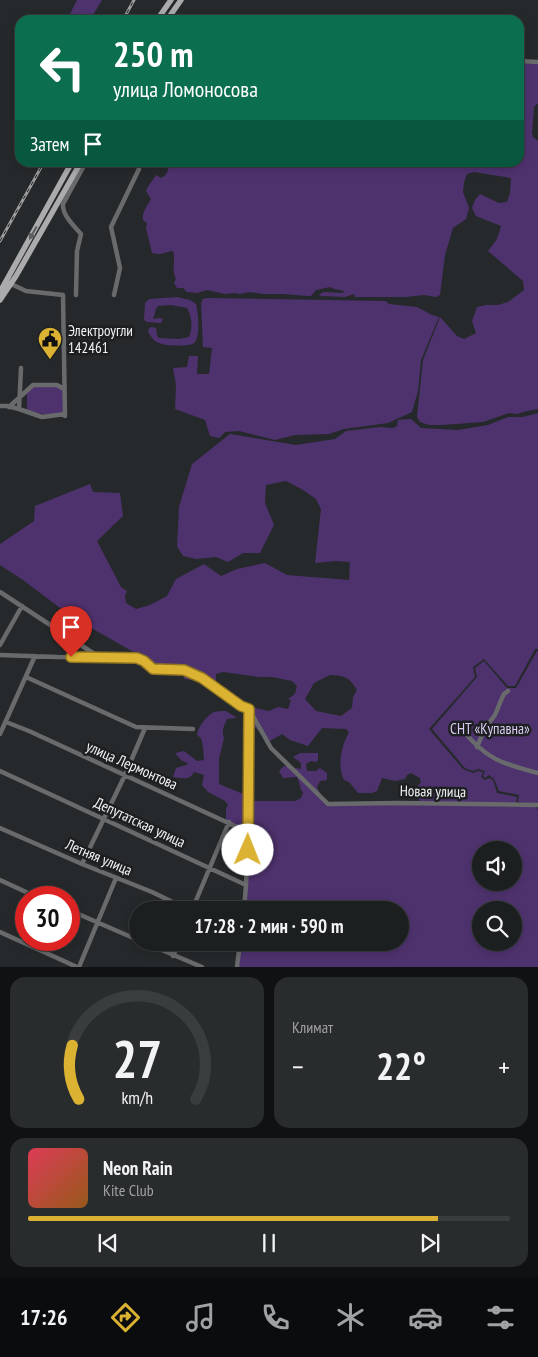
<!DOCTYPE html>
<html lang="ru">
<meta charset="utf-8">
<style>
body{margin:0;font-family:"PT Sans Narrow",sans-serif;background:#292c2d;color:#f1f3f6;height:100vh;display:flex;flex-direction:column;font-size:19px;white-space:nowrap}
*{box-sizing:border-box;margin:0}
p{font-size:16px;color:#a0a2a5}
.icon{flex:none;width:28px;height:28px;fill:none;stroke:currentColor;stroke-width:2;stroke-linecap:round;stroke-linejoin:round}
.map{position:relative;height:967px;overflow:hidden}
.details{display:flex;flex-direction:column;gap:10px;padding:10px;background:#0f1112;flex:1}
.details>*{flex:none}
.guide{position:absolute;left:15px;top:15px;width:509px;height:152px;border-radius:15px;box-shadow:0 2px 8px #0003,0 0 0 1px #3a3d3e;background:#0b6e4f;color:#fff;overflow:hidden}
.controls{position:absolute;left:472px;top:841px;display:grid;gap:10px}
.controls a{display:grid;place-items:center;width:50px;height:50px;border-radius:50%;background:#1c1f20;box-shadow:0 2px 8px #0003,0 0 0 1px #3a3d3e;font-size:25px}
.speed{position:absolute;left:15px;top:886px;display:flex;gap:10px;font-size:25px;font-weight:700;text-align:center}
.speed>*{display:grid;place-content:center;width:65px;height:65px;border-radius:50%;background:#1c1f20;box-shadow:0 2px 8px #0003,0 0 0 1px #3a3d3e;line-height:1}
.speed .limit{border:8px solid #d22;background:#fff;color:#111}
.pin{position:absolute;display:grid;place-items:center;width:42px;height:42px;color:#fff;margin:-51px -21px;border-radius:50% 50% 50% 0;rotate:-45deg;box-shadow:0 0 5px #0007}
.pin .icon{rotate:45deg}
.me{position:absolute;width:55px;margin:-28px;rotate:1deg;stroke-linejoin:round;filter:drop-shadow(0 0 4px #0008)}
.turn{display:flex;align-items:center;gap:18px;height:105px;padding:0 15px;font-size:22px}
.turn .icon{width:65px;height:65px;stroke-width:2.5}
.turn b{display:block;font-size:35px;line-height:42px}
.then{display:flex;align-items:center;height:48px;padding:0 15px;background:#0003;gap:10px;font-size:19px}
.big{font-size:38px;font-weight:700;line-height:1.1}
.details .widget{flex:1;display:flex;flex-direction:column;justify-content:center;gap:8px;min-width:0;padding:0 18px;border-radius:15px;background:#292c2d}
.details .dial{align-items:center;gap:0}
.dial svg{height:130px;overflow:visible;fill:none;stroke:#3a3d3e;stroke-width:7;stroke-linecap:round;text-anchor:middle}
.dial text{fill:#f1f3f6;stroke:none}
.song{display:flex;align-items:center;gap:15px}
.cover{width:60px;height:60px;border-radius:8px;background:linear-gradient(135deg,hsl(350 70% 55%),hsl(30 70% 35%))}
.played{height:5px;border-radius:2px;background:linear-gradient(90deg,#dcb233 85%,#3a3d3e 85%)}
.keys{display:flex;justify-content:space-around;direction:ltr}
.heat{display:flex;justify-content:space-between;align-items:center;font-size:28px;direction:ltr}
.details .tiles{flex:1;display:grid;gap:10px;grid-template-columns:1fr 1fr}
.widget:last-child{grid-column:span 2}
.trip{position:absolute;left:129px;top:901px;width:280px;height:50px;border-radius:25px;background:#1c1f20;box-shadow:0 2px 8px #0003,0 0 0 1px #3a3d3e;font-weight:700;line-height:50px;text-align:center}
.menu{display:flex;height:80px;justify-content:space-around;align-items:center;background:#0b0c0d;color:#a0a2a5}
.menu .icon{width:35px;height:35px}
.menu .on{color:#dcb233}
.menu b{font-size:22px;color:#f1f3f6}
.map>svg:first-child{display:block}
.green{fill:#4e326e;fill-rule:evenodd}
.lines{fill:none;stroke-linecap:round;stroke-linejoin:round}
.minor{stroke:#696a6b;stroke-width:4.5}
.major{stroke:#ababae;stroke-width:5.5}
.rail-casing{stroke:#9c9ea0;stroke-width:3}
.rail{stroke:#1d1f21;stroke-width:1;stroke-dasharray:4;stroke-linecap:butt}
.oneway{fill:#5d5e60}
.route-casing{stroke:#8f7421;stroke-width:12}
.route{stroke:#dcb233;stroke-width:9}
.labels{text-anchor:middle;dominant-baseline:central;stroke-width:5;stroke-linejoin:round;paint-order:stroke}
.poi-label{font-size:15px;fill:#f3f4f5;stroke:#1d1f21;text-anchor:start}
.park-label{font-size:15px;fill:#dbccf3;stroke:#1d1f21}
.street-label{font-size:15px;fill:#f3f4f5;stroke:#1d1f21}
</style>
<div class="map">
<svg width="538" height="967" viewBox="0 0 538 967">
<rect width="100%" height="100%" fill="#26292b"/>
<!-- green -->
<path class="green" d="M77 0H102L90 20H67Z
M519 63 538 64V103L534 107 532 133 533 137 538 141V409L527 411 517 414 509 413 483 422 442 425H429L420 422 417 417 423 360 440 317 457 336 464 339 476 333 472 321 477 307 486 305H498L508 302 524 290 523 281 488 251 497 239 501 226 476 216 472 208 475 200 480 194 499 203 507 202 510 193 511 178 474 172 467 174 464 182 463 192 469 208 466 219 453 228 445 255 440 295 436 297 424 295 406 297H355L354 294 345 297 321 296 319 295 323 292 343 293 344 291 334 289 330 287 316 290 311 296H308L283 294H263L250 292 240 294 235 293 225 294 207 290 197 293 187 292 183 288H177L174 283 176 279C171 270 176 260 173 251 164 252 163 256 152 253L146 228 147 223 143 220C142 212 147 206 151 199L146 191C148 185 153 181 156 175L161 178C167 176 169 169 169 163L244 162 250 165 258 163 273 162 277 167 280 165V162L295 163 297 162H519Z
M177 297 190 300 196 304C198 312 201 336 194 343 189 347 165 346 159 343 153 341 151 336 148 332L149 328 152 327 156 328 157 335 159 338 179 339 189 337C193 328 192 317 187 308L171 305 158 306 156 309 153 319 160 318 163 319 161 323 147 322 144 320 145 303 149 299Z
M207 298 386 301 389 304 417 307 432 315 439 317 421 360 418 391 412 412 388 423 344 429 329 434 295 435 275 440 239 431 225 432 219 438 210 436 205 420 175 409 176 385 173 368 187 367 189 356H198L197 374H209L212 348 203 347 201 303 203 299Z
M52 385 63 389V412L48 415 27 411V389L34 386Z
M538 413V649H535L515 686H508L484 659 473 667 475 677 429 729 463 769 473 773 478 771 483 772 481 777 485 780 489 778 493 780 497 793 517 797 516 803H420L416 788 421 782 420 778 411 773 407 775 405 779 395 781 382 778 377 791 372 793H358L349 782 344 780C337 765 341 747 349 732L346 729 322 728 308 746 290 740 282 734 270 741 265 739 260 731 252 726 251 711 255 708 269 711 278 707 288 709 291 700 288 699 295 694 297 686 292 681 272 677H259L223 672 216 674V682L184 679 183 672 164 671 137 654 72 617 23 580 0 565V544L34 521 35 506 90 484 93 492 120 493 123 516 97 541 121 587 127 591 125 596 126 603 136 609 150 605 167 596 176 579 204 564 221 576 237 569 265 563 287 575 349 580 350 562 336 561 315 563 321 509 316 499 303 490 286 481 266 485 265 503 274 525 260 553H243L228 562 216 557 196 559 183 556 177 546 179 507 192 464 230 434 296 445 335 439 346 431 380 427 393 428 397 426 398 420 411 419 421 428 458 430 488 425 508 417H523ZM330 675C344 676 349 676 357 690L353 697 352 708 341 716 316 711 305 699 314 683Z
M537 651H538V806L537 805 518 802 519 795 499 791 494 779 489 775 485 778 483 776 485 771 478 769 473 771 465 768 432 729 477 677 475 668 484 661 507 688H516Z
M226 711 237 718 227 719C224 726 221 731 224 738L219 759V784L248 796 250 801H295L301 798 303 792 301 790 299 782 297 777 283 778 279 771 284 766 301 769V763L293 757 300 753H318V760L316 762 311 761 306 764 307 771H316L320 768 327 773V780L320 781 317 787 325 804 329 806 365 804 536 807 538 810V967H236L240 943 400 942V910H243L247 834 226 822V809L228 805 225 801 208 792 202 785 204 775 194 772C190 781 182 778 173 777L176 768 189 764 181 760 175 753 184 751 197 761 204 760 203 747 201 738 197 735C198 727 206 716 214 712 217 711 222 711 226 711ZM481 850H514V882H481ZM481 910H514V942H481Z"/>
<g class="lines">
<!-- minor -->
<path class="minor" d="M519 61 538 62
M9 283 26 291 63 295 65 416
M76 295 77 251 81 234C74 226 62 215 63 204L86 162
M114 295 120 268 111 227 139 169V162
M0 406H7L19 409 21 368
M9 407 33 385H57L64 389
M19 409 42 417 65 414
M0 592 99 657
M0 645 22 606
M0 655 57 657 137 658 144 661 153 669 184 670 202 678 241 706 249 709
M26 677 136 727 193 729
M249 709 271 748 328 804 397 803 538 805
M6 722 29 731 248 832
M462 729C485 759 503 764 538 773
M0 734 35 656
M477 747 485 728 495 715 502 698 504 694 508 691
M0 771 246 885 244 910
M0 828 82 864 152 892 189 910
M82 864 125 775 145 728
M0 880 39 898
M246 885 248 832 249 710
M69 910 138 940
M192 910 229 822
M0 932 77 967
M143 942 202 967
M173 956 179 942
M79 967 116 878
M237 967 240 942"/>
<!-- major -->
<path class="major" d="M157 20 171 0
M167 20 181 0
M0 292 72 162
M0 300 16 276 81 162"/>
<defs>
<path id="rail" d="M123 20 134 0
M0 241 44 162"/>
</defs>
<!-- rail casing -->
<use href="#rail" class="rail-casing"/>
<!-- rail -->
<use href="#rail" class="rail"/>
</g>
<!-- one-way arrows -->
<defs><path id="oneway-solid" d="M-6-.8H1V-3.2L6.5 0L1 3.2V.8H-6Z" transform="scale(1.25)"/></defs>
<use class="oneway" href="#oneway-solid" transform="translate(33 233) rotate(119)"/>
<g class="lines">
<defs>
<path id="route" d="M71 657 137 658 144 661 153 669 184 670 202 678 241 706 249 709 248 850"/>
</defs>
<!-- route casing -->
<use href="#route" class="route-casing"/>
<!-- route -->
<use href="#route" class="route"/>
</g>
<!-- icons -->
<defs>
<symbol id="civic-pin" viewBox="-11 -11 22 30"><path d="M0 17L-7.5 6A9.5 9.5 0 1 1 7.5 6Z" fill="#dcb233" stroke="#1d1f21"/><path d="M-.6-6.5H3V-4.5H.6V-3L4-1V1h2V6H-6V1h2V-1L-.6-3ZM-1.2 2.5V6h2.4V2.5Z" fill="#111"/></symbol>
</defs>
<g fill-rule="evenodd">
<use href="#civic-pin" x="36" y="325" width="28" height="38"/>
</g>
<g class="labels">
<!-- poi labels -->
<g class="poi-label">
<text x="68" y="330">Электроугли<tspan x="68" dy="17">142461</tspan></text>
</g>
<!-- park labels -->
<g class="park-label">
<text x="490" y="728">СНТ «Купавна»</text>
</g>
<!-- street labels -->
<g class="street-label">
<text transform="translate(132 765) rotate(24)">улица Лермонтова</text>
<text transform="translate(433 791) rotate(1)">Новая улица</text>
<text transform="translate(140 822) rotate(25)">Депутатская улица</text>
<text transform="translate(99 857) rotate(23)">Летняя улица</text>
</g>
</g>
</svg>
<div class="controls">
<a><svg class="icon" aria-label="sound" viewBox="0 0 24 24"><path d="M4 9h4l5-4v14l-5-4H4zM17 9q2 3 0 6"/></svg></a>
<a><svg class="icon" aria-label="search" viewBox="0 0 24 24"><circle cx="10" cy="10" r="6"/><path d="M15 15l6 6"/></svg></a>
</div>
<div class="speed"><div class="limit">30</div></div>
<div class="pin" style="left:71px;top:657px;background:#d93025"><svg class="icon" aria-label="arrive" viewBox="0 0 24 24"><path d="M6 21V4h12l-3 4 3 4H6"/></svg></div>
<svg class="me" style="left:248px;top:850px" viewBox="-20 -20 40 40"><circle r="19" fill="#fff"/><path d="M0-13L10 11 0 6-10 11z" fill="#dcb233"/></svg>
<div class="trip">17:28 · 2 мин · 590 m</div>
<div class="guide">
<div class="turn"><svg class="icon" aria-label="left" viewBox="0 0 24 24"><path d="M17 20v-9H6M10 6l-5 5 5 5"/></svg><div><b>250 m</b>улица Ломоносова</div></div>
<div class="then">Затем<svg class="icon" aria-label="arrive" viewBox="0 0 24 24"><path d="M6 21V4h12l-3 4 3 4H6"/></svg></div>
</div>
</div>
<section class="details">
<div class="tiles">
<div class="widget dial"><svg viewBox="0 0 100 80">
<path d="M14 69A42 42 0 1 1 86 69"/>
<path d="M14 69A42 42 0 0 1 10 36" stroke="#dcb233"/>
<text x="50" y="56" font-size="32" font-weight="700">27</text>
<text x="50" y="72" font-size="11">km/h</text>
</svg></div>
<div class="widget"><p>Климат</p>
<div class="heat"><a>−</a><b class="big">22°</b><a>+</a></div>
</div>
<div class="widget">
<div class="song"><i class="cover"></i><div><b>Neon Rain</b><p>Kite Club</p></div></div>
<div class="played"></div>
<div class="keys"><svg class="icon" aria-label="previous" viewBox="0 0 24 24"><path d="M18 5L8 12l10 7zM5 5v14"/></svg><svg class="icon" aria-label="pause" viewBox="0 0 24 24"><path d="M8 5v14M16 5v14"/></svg><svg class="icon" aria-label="next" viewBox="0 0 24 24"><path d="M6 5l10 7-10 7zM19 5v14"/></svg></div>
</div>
</div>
</section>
<nav class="menu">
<b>17:26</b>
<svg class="icon on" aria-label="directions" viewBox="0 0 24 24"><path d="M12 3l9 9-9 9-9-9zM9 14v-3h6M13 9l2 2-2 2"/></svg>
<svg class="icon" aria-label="music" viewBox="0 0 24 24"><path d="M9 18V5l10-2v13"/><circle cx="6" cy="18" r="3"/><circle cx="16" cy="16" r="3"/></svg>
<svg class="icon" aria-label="phone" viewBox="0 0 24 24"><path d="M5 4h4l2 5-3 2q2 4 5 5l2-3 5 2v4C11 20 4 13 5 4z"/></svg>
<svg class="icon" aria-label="climate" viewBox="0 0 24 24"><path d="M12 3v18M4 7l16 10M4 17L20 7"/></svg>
<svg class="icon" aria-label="car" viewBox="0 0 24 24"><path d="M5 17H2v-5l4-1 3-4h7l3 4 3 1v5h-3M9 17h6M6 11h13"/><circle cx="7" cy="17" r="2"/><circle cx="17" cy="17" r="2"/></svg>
<svg class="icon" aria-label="filters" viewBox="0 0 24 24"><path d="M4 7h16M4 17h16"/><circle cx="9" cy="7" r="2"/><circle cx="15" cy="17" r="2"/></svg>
</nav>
